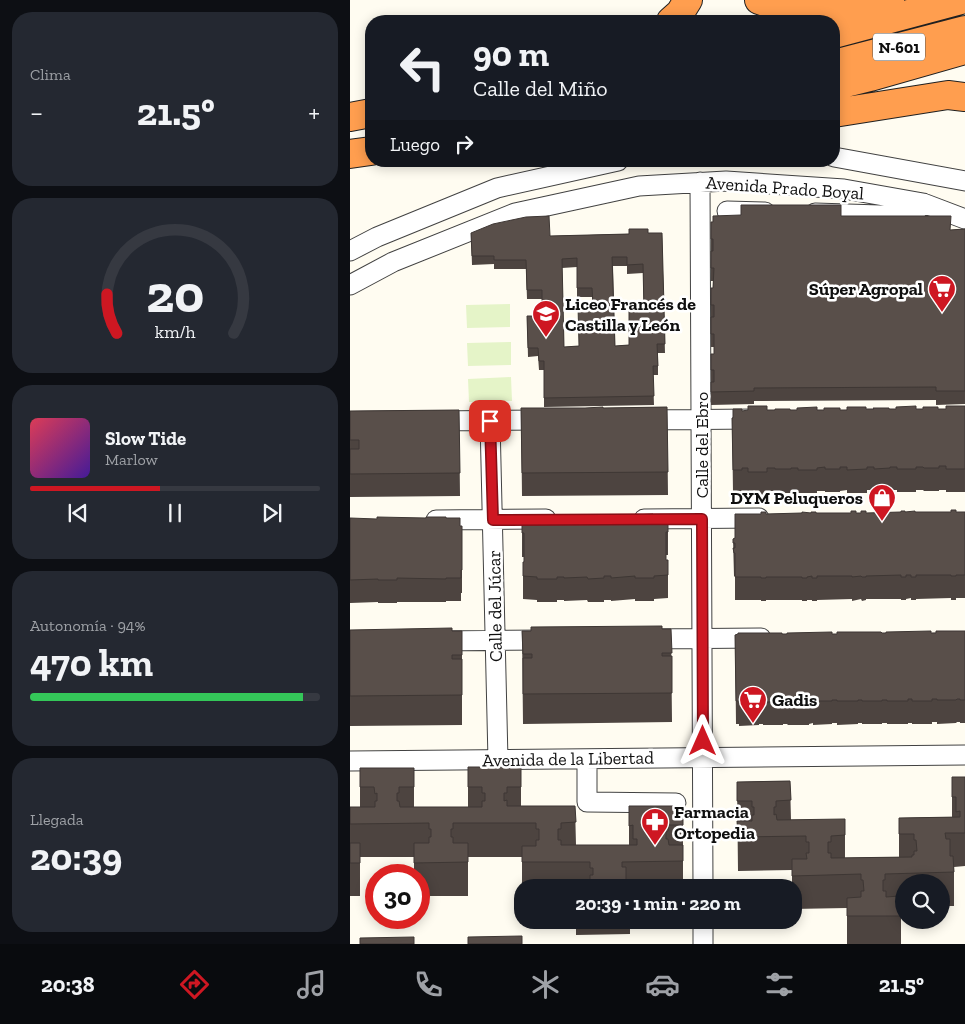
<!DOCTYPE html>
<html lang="es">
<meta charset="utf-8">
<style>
body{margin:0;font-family:"Zilla Slab",serif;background:#242831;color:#f1f3f6;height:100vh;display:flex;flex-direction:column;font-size:19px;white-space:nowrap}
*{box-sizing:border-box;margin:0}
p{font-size:16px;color:#9ea1a6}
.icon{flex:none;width:28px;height:28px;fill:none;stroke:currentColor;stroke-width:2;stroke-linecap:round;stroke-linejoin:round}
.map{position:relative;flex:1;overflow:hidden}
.side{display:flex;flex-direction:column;gap:12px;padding:12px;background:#0d0f14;width:350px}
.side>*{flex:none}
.top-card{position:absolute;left:15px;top:15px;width:475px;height:152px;border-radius:20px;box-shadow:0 2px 12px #0003;background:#171b24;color:#f1f3f6;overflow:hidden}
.tools{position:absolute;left:545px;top:874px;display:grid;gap:10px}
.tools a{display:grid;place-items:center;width:55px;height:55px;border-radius:50%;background:#171b24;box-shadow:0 2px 12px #0003;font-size:25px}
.speed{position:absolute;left:15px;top:864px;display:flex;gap:10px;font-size:25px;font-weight:700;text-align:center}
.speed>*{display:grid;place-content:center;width:65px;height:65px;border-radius:50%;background:#171b24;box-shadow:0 2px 12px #0003;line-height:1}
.speed .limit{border:8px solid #d22;background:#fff;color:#111}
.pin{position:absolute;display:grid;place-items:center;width:42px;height:42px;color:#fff;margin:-21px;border-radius:10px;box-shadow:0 2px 8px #0006}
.me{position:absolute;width:55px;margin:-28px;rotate:0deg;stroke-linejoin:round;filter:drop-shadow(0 0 4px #0008)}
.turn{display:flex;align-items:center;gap:18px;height:105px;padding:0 25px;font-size:22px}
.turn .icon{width:65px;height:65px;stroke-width:2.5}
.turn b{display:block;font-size:35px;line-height:42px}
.then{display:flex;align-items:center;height:48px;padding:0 25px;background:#0003;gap:10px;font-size:19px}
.big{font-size:38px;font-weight:800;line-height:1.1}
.side .card{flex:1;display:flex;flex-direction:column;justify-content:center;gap:8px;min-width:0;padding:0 18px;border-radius:20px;background:#242831}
.side .dial{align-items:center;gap:0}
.dial svg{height:130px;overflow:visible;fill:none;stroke:#363941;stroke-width:7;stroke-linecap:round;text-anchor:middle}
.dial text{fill:#f1f3f6;stroke:none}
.song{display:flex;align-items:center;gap:15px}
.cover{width:60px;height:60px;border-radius:8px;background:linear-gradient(135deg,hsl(350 70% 55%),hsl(260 70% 35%))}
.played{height:5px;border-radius:2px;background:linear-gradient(90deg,#ce1722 45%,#363941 45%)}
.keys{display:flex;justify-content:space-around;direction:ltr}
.heat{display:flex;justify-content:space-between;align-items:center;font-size:28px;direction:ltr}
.charge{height:8px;border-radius:4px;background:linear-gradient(90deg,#34c759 94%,#363941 0)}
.trip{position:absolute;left:164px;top:879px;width:288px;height:50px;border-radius:20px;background:#171b24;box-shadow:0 2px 12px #0003;font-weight:800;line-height:50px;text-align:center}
.menu{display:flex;height:80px;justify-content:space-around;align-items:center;background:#090b0e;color:#9ea1a6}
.menu .icon{width:35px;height:35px}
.menu .active{color:#ce1722}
.menu b{font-size:22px;color:#f1f3f6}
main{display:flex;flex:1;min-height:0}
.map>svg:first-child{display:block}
.pitch{fill:#e5f4c8}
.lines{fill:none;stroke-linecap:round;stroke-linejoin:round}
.minor-casing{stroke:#424242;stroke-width:21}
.highway-casing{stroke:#202020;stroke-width:30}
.minor{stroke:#fff;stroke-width:19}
.highway{stroke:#ff9e4f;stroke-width:28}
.wall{fill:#4d4440;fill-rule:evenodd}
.building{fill:#594f4a;stroke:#3e3734;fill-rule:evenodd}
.route-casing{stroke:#860f16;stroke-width:12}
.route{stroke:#ce1722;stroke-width:9}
.labels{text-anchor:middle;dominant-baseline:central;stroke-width:5;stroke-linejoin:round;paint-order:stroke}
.shield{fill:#fff;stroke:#575757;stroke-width:1}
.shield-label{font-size:16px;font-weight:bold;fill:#0f0f0f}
.street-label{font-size:18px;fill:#0f0f0f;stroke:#fff}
.poi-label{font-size:18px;font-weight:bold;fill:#0f0f0f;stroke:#fff;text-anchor:start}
</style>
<main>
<section class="side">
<div class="card"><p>Clima</p>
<div class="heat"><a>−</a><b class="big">21.5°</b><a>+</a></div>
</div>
<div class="card dial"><svg viewBox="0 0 100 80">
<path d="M14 69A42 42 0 1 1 86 69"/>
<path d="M14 69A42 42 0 0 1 8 45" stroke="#ce1722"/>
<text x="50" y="56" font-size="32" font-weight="700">20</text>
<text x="50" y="72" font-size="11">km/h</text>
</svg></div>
<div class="card">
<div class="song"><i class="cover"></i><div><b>Slow Tide</b><p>Marlow</p></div></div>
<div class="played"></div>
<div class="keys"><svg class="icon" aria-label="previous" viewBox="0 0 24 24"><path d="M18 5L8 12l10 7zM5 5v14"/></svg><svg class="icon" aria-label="pause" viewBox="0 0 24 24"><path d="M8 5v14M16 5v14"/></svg><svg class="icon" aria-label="next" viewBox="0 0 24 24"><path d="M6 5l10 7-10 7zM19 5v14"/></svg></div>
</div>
<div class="card"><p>Autonomía · 94%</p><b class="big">470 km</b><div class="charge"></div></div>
<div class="card"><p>Llegada</p><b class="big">20:39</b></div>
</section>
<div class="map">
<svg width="615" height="944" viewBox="0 0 615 944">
<rect width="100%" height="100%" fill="#fffcf1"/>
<!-- pitch -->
<path class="pitch" d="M160 304V327L117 328 116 305Z
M161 342V365L118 366 117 343Z
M161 377 162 401 119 402 118 379Z"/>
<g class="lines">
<defs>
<path id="minor" d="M484 157 615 181
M350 182 353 888
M377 211 415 212
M465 213 562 216 573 203
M0 251 27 237 147 188 268 161
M0 285 43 262 165 213 289 186 376 181 494 189 573 203 615 219
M291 420 406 419
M84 421 196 420
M140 421 148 760
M294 519 409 518
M86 520 196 519
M296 639 411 638
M86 641 196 640
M237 759V802L326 803
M0 761 615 755
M353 920V944"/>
<path id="highway" d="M409 0C450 16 498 6 540 0
M321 21 330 13 338 0
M484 34 611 0
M484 64 615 30
M484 86 520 77 615 50
M484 113 598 95 615 97
M0 117 21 113
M0 154 21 151"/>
</defs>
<!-- minor casing -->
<use href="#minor" class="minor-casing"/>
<!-- highway casing -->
<use href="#highway" class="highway-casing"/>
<!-- minor -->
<use href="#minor" class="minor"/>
<!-- highway -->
<use href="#highway" class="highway"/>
</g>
<!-- wall -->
<path class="wall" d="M491 216 601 230 615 229V404L586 405V400L404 401V404L361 405V354H364V347H361V288H363V281H361V222Z
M121 233 200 236 312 233 315 353H308V375H303L304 405 194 407V370H189L188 356 178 357 177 316H192V299H177L176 269H144V264L122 265ZM263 266H277V274L293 273 294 311 279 345 265 346ZM227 267V297H242V305L229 346 214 347 212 268Z
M615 406V492H596V490H589V491H574L573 490H566V492H547V490H540V492H524V490H517V493H497V490L490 491V492H475V491H467V493H448V491H441V493H425V491H417V495H398V491H392V493H383L382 418 392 411 596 409Z
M317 407 318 495 172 496 171 408H253Z
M109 410 110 496 0 497V411Z
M615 512V598H606V600H601V598L566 599V600H561V598L556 599V600H551V599H516V600L512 601 511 599 502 601V599L467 600V601H462V600H457V601H452V600H416V601H411V600H385V576H384L383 539 385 538 416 514Z
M318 516V555H316V560H318V598L304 599V601H285V599L261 601V600H254V602H238L237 600 214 601V600H207V602H187V600L173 599V562H174V557H172V518Z
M0 518 112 570V593H111V601H96V602H47V603H28V602L0 603Z
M321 629 322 722 173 724 172 631Z
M0 630 112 631V725L0 726Z
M615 631V723H610V722H607L606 723 587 724V722H582V724H562V723H558V724H537V723H532V724H512V723H508V724L487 725V723H482V724L463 725V723L459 724V725H438L437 724H433V725H413V724H409V725L389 726V724H386L385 635 581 633Z
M118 767H171V806H225L226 845H279V806H333V888H172V896V857H118V896H69V875H64V857H10V896H0V807H10V768H64V807H118Z
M602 777H615V866L604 867V906H591V882H554V907H551V944H497V908L442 909V870L388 871 387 782 440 781 441 820 495 835V858L549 857V818L602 817Z
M226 920H280V934L226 935Z"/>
<!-- building -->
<path class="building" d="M391 205H491V216H601L600 230 615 229V391H586V387L404 388V391L361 392V382H364V370H361V354H364V334H361V317H364V305H361V288H363L364 268H361V251H363V239H361V222H363V216L391 215Z
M199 216 200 236 279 234V229H298V233H312L315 344H307L308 366H303L304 396 194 398V361H189L188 348H178L177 316H192V290H177L176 260H144V256H122L121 233 143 224 176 217ZM262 257H277V265L293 264 294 311H279V345L265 346ZM227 258V288H242L243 305H228L229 346 214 347 212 259Z
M398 406H417V410H425V409H440V410H447V408L467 407V410H474V408H490V410H497V407H516V409H524L523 408H539V409H546V407L566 406V409H573V407H588V409H596V406H615V469H596V466H589V468H574L573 467H566V469H547V467H540V468L524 469V467H517V469L497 470V467H490V469H475V467L467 468V470H448V468H441V469H425V468H417V472H398V468H392V470H383L382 418H383V409H392V411L398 410Z
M253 407V408L317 407 318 472 172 473 171 408H235Z
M109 410 110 473 0 474V449H9V440H0V411Z
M601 510H606V512H615V575H606V576H601V575H566V577H561V575H556V577H551V575L516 576V577H512L511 576 502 577V576H467V578H462V576L457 577V578H452V577H416V578H411V577H385V553H384L383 548H385V543H383V539L385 538V514H411V512H416V514L452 513V512L461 513V512H466V513H501V511H506V513H511V511H516V513L551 512V511H555V512L565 511V512H601Z
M303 514V516H318V532H316V560H318V575L304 576V578H285V576L261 578V576H254V578L238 579 237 577 214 578V577H207V579H187V577L173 576V562H174V533H172V518H187V516L206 515V517L229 516V517H237V515H253L254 517H261V516L284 517V515Z
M27 517 76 518V517H96V518H110V526H112V570H111V578H96V579L47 578V580H28V579L0 580V518L27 519Z
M312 626V629H321L322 653H312V656H322V693L173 694V658H182V654H173L172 631H181V627Z
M102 628V631H112V655H102V659H112V695L0 696V630Z
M581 631V633H586V631H615V700H610V699H607L606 700H587V699H582V701H562V699H558V701H537V700H532V701H512V700H508V701H487V700H482V701H463V700H459V702H438V700L433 701V702H413V701H409V702H389V701H386L385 635 388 634V633H432V634H437V633L482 632V634H487V632H531L532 633H536V632Z
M118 767H171V787H157V793H154V801L157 800V806H225L226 822 211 823V829H208V840H211V845H287V839H283V825L279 826V806H333V825H319L318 831 316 832V839H318L319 845H333V861L272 862V867H276V881H280V888H226V882L240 881V875H243V868H240V862H172V846H186V840H189V829H186V823H103V829H101V837H103V843H118V862L64 863V843H79V837H81V829H79V823L0 824V807H25V801H27V793L25 794 24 787H10V768H64V787H49V793H47V801H49L50 807H132V801H135V793H132V787H118Z
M602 777H615V833H595L596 839H600V856H603L604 872 535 874V880H533V891H536V897L550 896 551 916H497V898L511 897V891H514L513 880H511V874L442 876V859H457L456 853H459V842H456V836L388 837 387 821H402V815H404V807H402V801H387V782L440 781 441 800 426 801V807H424V815L426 814 427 820 495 819V835L481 836V842H478V853H481V858L562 857V855H564V851H567L566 840H564V834H549V818L610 817V811L606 812V797H602Z
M0 843H10V863H0Z
M172 936V944H118V937Z
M64 937V944H10V938Z"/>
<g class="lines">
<defs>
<path id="route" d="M140 421 143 520 352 519 353 741"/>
</defs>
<!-- route casing -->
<use href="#route" class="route-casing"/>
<!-- route -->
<use href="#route" class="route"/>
</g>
<!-- icons -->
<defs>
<symbol id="supermarket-pin" viewBox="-11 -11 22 30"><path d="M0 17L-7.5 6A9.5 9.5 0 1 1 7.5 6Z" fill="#ce1722" stroke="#fff"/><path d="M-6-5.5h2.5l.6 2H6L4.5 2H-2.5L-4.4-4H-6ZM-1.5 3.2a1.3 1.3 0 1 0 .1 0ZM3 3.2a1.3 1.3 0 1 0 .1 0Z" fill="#fff"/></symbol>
<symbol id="school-pin" viewBox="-11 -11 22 30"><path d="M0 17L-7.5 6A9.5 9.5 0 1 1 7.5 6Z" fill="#ce1722" stroke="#fff"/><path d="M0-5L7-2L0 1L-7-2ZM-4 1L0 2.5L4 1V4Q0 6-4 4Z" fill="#fff"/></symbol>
<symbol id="shop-pin" viewBox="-11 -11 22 30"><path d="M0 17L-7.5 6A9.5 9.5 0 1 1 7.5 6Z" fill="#ce1722" stroke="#fff"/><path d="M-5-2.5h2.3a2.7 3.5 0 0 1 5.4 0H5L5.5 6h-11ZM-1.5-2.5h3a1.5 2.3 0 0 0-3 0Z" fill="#fff"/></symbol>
<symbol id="pharmacy-pin" viewBox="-11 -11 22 30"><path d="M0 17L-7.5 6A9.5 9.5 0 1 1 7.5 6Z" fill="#ce1722" stroke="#fff"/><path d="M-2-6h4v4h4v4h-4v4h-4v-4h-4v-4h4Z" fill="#fff"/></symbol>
</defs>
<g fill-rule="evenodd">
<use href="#supermarket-pin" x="576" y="273" width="32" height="43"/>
<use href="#school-pin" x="180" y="298" width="32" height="43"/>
<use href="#shop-pin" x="516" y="482" width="32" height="43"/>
<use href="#supermarket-pin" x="387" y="684" width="32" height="43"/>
<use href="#pharmacy-pin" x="289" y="806" width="32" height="43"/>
</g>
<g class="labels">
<!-- shield labels -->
<rect class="shield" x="523" y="33.5" width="52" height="27" rx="4"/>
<g class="shield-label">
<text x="549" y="47">N-601</text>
</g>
<!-- street labels -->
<g class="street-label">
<text transform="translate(435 188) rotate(4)">Avenida Prado Boyal</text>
<text transform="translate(352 445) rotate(-90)">Calle del Ebro</text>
<text transform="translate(145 606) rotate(-91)">Calle del Júcar</text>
<text transform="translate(218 759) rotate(-1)">Avenida de la Libertad</text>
</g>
<!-- poi labels -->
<g class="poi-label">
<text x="573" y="289" text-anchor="end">Súper Agropal</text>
<text x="215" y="304">Liceo Francés de<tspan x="215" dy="21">Castilla y León</tspan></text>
<text x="513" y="498" text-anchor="end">DYM Peluqueros</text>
<text x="422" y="700">Gadis</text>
<text x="324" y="812">Farmacia<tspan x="324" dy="21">Ortopedia</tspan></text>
</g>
</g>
</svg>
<div class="tools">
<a><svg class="icon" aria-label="search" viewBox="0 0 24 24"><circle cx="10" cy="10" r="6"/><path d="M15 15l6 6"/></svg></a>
</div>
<div class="speed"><div class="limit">30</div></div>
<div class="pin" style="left:140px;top:421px;background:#d93025"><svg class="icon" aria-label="arrive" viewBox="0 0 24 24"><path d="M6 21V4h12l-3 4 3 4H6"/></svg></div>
<svg class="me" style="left:353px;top:741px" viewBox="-20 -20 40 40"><path d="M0-17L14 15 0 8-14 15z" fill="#ce1722" stroke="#fff" stroke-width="4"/></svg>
<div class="trip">20:39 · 1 min · 220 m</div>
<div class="top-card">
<div class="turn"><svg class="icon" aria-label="left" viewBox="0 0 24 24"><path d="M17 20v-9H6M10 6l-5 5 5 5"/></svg><div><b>90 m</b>Calle del Miño</div></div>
<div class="then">Luego<svg class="icon" aria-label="right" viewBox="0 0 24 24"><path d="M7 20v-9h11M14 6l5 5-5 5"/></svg></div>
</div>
</div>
</main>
<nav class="menu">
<b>20:38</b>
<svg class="icon active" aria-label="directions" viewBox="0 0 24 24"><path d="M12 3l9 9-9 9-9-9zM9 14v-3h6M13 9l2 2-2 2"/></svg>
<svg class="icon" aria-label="music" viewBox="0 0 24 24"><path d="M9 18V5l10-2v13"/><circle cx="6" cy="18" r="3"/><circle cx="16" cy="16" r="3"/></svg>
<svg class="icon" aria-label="phone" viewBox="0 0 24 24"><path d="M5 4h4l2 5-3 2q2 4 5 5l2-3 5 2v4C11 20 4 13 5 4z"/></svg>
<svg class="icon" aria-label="climate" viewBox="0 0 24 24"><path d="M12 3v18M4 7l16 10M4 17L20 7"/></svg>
<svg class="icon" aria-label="car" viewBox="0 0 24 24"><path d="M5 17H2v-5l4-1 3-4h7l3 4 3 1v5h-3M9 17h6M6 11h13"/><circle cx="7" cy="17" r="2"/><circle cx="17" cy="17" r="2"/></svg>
<svg class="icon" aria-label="filters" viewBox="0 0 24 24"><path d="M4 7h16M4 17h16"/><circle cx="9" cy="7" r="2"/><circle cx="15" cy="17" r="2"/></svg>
<b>21.5°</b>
</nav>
